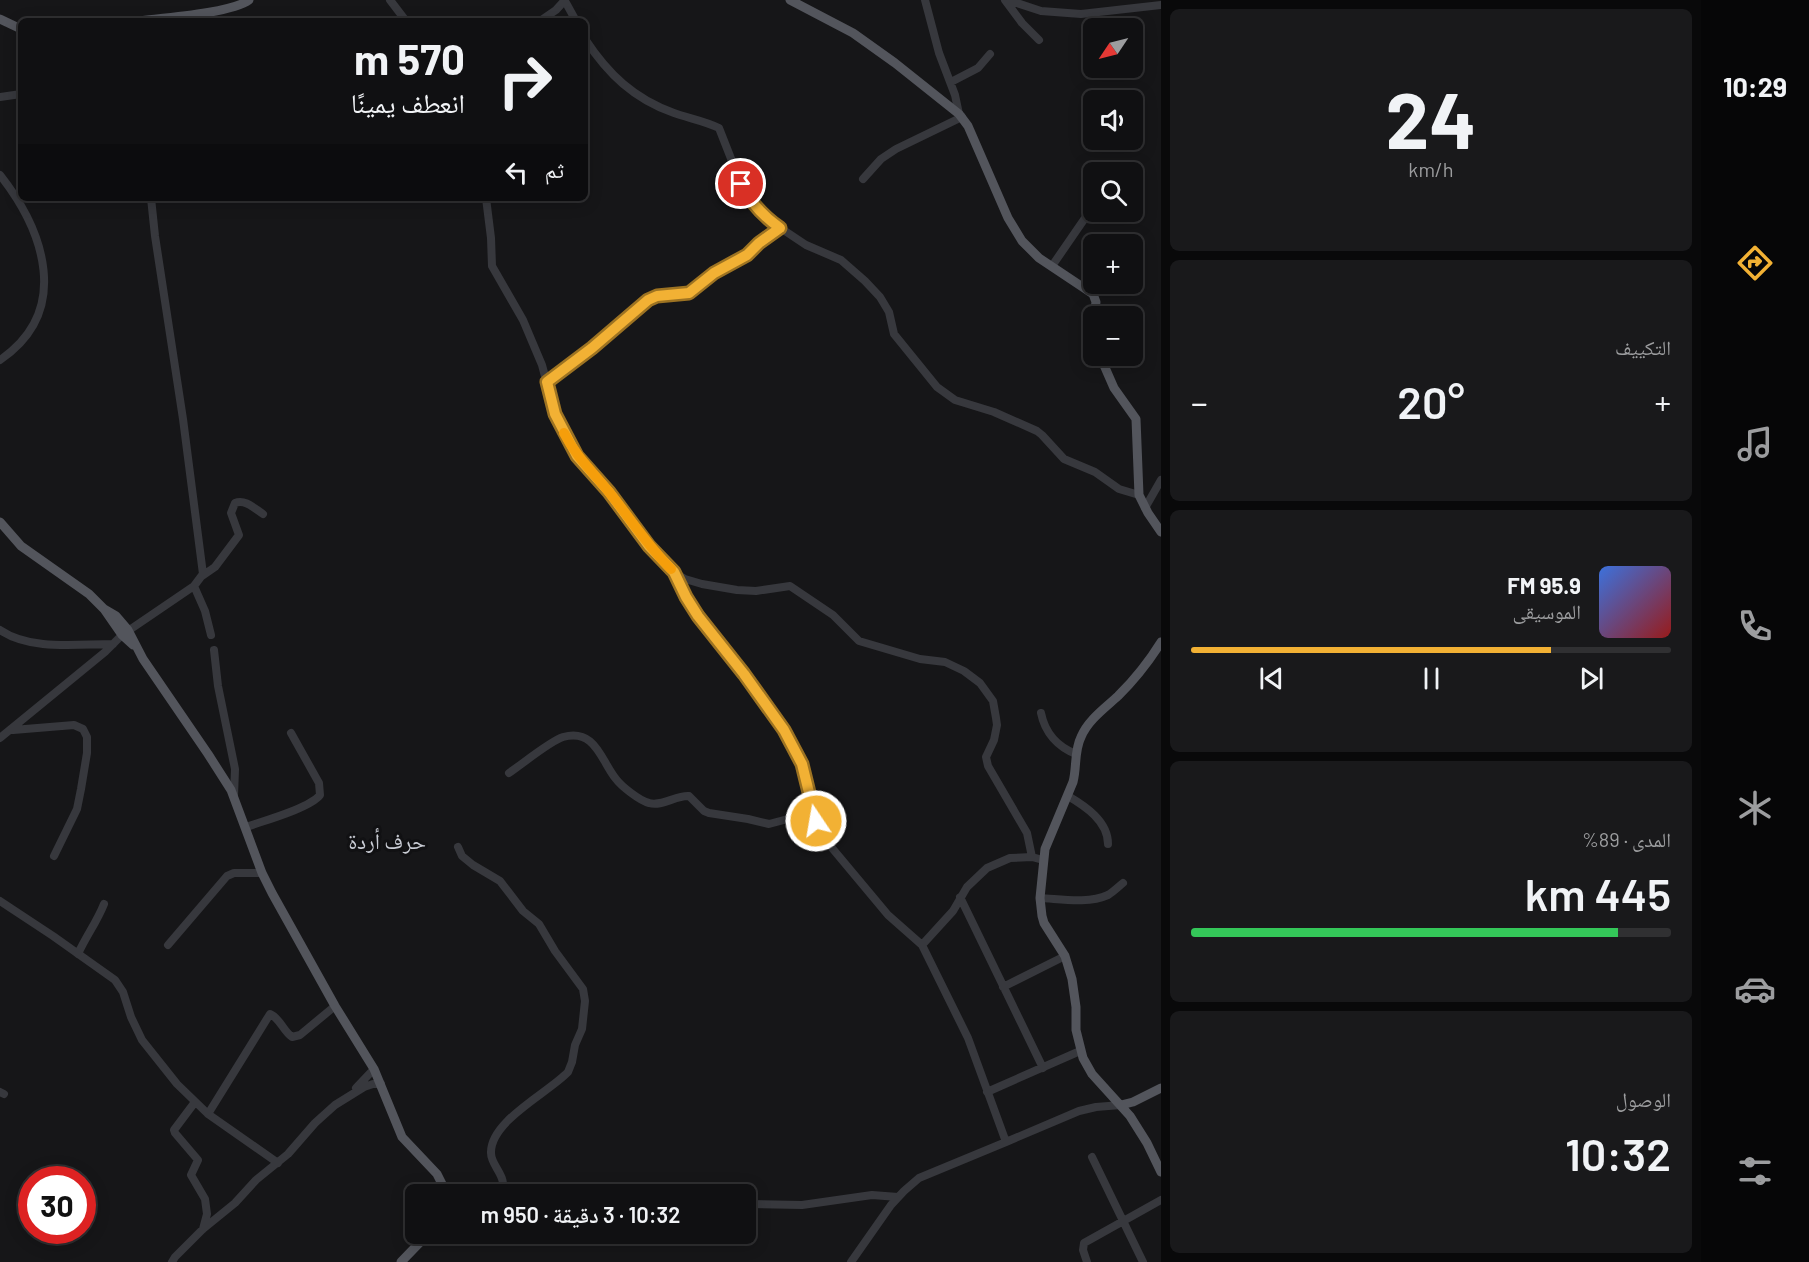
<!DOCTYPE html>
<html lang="ar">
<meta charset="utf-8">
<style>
body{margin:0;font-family:Barlow,"Noto Naskh Arabic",sans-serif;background:#19191b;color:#f1f3f6;direction:rtl;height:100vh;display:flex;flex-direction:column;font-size:22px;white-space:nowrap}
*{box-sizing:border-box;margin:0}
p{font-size:20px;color:#9c9d9f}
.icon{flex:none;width:33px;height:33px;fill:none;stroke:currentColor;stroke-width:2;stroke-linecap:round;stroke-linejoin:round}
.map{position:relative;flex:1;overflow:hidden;direction:ltr}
.details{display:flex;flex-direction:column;gap:9px;padding:9px;background:#09090a;width:540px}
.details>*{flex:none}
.guide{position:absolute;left:18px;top:18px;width:570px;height:183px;border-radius:9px;box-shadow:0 3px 15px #0003,0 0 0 2px #303032;direction:rtl;background:#101012;color:#f1f3f6;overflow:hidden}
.needle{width:39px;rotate:235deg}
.fabs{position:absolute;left:1083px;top:18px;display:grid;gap:12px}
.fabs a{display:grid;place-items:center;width:60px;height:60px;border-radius:9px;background:#101012;box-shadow:0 3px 15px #0003,0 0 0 2px #303032;font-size:30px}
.speed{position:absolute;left:18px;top:1166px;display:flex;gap:12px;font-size:30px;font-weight:700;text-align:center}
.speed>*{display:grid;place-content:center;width:78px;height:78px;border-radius:50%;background:#101012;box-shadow:0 3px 15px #0003,0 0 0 2px #303032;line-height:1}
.speed .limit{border:9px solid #d22;background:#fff;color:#111}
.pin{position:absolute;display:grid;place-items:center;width:51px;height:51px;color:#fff;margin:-26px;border:3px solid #fff;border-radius:50%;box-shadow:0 2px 6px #0007}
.me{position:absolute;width:66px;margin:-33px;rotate:348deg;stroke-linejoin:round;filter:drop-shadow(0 0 4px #0008)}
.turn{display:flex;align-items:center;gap:21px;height:126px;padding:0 24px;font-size:27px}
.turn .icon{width:78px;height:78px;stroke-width:2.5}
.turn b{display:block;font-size:42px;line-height:51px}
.then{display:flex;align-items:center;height:57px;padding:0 24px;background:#0003;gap:12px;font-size:22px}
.big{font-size:45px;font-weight:600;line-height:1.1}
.details .tile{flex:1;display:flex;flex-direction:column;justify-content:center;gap:9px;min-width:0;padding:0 21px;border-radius:9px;background:#19191b}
.details .dial{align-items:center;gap:0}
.dial b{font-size:78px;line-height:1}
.song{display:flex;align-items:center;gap:18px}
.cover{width:72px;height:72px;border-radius:9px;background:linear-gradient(135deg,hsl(220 70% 55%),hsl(0 70% 35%))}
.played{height:6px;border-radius:3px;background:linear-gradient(90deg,#f2b134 75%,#303032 75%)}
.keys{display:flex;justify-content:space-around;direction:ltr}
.heat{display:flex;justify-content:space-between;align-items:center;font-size:33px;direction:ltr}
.charge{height:9px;border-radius:4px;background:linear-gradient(90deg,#34c759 89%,#303032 0)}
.trip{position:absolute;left:405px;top:1184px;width:351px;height:60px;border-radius:9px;background:#101012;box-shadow:0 3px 15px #0003,0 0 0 2px #303032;font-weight:600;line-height:60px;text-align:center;direction:rtl}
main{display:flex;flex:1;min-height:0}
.tab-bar{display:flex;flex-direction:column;width:108px;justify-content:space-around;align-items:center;background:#060607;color:#9c9d9f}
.tab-bar .icon{width:42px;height:42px}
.tab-bar .on{color:#f2b134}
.tab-bar b{font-size:27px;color:#f1f3f6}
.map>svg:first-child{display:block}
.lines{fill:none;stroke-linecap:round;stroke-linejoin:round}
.minor{stroke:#37383d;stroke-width:8}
.major{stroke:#53555c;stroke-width:9}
.route-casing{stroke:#9d7322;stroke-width:15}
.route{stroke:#f2b134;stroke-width:10}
.slow{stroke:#f59e0b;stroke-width:10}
.labels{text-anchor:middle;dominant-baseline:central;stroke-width:6;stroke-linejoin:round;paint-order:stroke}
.quarter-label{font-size:22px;fill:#c9ccd4;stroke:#111113}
</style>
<main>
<nav class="tab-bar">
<b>10:29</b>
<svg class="icon on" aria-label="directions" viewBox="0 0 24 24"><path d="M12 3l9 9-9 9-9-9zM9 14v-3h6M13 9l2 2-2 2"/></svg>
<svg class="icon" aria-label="music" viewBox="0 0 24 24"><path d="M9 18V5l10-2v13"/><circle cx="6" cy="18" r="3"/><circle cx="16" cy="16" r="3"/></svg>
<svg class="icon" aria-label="phone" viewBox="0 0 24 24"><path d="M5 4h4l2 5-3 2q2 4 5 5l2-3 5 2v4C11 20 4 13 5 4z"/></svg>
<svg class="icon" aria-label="climate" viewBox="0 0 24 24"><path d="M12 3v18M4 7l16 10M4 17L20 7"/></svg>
<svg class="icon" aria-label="car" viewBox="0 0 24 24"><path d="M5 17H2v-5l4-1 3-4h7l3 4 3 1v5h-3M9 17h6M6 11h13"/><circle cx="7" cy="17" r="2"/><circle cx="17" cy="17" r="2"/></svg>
<svg class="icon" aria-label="filters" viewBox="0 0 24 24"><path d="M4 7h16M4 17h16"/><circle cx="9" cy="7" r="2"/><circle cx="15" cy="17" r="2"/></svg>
</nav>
<section class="details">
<div class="tile dial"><b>24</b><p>km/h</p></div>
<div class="tile"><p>التكييف</p>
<div class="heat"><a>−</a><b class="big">20°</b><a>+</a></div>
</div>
<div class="tile">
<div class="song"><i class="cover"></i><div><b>95.9 FM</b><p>الموسيقى</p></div></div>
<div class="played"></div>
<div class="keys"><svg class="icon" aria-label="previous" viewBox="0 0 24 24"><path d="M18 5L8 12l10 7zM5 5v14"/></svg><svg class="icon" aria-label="pause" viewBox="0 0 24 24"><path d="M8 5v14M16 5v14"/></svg><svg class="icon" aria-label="next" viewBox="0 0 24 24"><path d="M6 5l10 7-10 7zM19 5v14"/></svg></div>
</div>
<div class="tile"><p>المدى · 89%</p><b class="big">445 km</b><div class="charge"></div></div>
<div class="tile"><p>الوصول</p><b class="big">10:32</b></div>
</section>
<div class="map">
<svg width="1161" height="1262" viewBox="0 0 1161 1262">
<rect width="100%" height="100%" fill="#161618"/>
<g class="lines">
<!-- minor -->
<path class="minor" d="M390 0 406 21
M925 0 939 53 955 95 959 114
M1005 0 1022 23 1039 40
M1008 0 1041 11 1081 14 1161 5
M565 1 576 21
M540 21 556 10 565 0
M585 39C608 74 634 99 674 113 688 118 705 121 719 128L741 184 749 199 770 221 806 245 841 260 865 281 880 297 889 312 894 334 937 387 955 400 994 412 1037 431 1042 435 1064 459 1095 472 1119 489 1139 495
M951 82 978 68 990 54
M0 97 21 94
M1118 172 1119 171
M0 175C44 231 72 311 0 360
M863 179 881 159 896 149 962 117
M486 198 491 238 492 266 523 320 542 365 555 414 571 446 583 463 609 492 639 533 659 556 674 572 685 579 702 584 737 590 756 591 790 586 833 615 859 641 920 659 945 662 964 671 980 683 993 701 996 718 997 725 994 740 986 757 988 766 1027 833 1032 857 1043 860
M1052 266 1094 205
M547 383 648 300 657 296 689 293 714 273 747 255 759 243 780 228
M1145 508 1161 480
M675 573 685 597 698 616 758 692 791 741 802 764 816 821 822 836 888 915 922 945 968 1038 1006 1142 1079 1111 1096 1107 1121 1105
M202 576 215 567 239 535 231 513 235 503C245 499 254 508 263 514
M194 586 205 611 211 635
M0 630C31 651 77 644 113 644
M214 650 218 686 235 769 234 796
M1041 713C1045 733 1058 747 1076 754
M13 730 74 725 83 729 87 737V753L81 789 77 809 54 856
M0 738 105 652 122 635 194 586 203 574 183 419 155 236 151 198
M509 773C521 765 550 741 563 737 596 728 601 761 616 779 621 786 640 801 649 803 662 807 676 795 689 796L704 811 709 813 748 819 769 824 814 812
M1068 796C1085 806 1108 821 1108 844
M246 827C263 821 310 808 320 795L319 783 291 733
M458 847 462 856 473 865 500 881 523 911 539 924 555 951 583 989 585 1001 582 1029 575 1045 572 1062 568 1072C548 1093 490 1121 491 1153 491 1164 502 1172 503 1183L498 1189 488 1194
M960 897 1043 1068
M1040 898C1061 899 1088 904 1108 895 1113 892 1118 887 1123 883
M0 901 53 936 115 980 123 992 131 1017 142 1040 177 1084 208 1114 278 1163
M168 945 227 876 234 873H262
M922 945 953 911 967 887 987 868 1010 858 1032 857
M78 954C86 936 97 922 104 904
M1003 987 1065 956
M356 1088 374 1069
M0 1092 4 1094
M987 1092 1080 1051
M195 1102 174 1130 175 1133 198 1160 191 1175 205 1199 207 1214 203 1229
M208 1114 270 1014C280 1018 283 1031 292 1037L300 1035 335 1006
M1092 1157 1143 1262
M746 1204 802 1205 872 1195 898 1197
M172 1262 175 1257 203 1229 235 1203 256 1180 288 1154 315 1123 335 1105 364 1087 373 1084H381
M851 1262 891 1205 904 1191 919 1178 1006 1142
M1087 1262 1083 1250 1084 1243 1161 1200"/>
<!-- major -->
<path class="major" d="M790 0 853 33 895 63 959 114 968 126 1008 218 1022 241 1039 258 1093 294 1096 302 1094 316
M0 19 21 29
M139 21C163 18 232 13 249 0
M1100 356 1114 388 1136 419 1139 495 1148 513 1161 532
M0 522 21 546 89 594 104 609 122 635 133 645
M104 609 116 616 128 630 143 659 208 754 231 790 262 873 272 893 335 1006 374 1069 402 1137 437 1174 443 1186 444 1194
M1161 642C1148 663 1135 679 1118 696 1105 708 1088 720 1081 737 1074 751 1077 767 1073 782L1045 849 1040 898 1042 916 1044 923 1065 956 1072 979 1076 1007V1030L1083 1058 1092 1074 1130 1116 1147 1143 1161 1172
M1121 1105 1133 1102 1161 1088
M401 1262 429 1233"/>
</g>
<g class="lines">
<defs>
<path id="route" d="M741 184C750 202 763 216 780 228L759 243 747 255 714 273 689 293 657 296 648 300 592 348 547 382 555 414 577 456 609 492 649 546 674 572 686 597 698 616 744 674 784 730 802 764 816 821"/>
</defs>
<!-- route casing -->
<use href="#route" class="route-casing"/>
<!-- route -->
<use href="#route" class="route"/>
<!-- slow -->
<path class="slow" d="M564 433C577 458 592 471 609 492 630 518 647 545 671 569"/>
</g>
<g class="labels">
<!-- quarter labels -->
<g class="quarter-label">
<text x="387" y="840">حرف أردة</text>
</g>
</g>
</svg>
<div class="fabs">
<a><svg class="needle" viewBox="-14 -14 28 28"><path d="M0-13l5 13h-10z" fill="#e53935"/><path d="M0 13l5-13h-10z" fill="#9c9d9f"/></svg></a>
<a><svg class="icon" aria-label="sound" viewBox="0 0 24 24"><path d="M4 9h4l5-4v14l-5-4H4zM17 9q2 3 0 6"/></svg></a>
<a><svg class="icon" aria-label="search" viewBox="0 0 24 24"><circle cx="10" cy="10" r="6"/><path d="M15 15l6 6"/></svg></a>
<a>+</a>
<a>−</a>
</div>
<div class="speed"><div class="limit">30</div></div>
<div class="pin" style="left:741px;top:184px;background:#d93025"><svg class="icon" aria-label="arrive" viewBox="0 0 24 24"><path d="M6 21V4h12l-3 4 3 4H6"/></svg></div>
<svg class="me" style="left:816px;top:821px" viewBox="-20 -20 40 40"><circle r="17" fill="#f2b134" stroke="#fff" stroke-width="3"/><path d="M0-11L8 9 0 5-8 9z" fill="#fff"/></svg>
<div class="trip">10:32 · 3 دقيقة · 950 m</div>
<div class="guide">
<div class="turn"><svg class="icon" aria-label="right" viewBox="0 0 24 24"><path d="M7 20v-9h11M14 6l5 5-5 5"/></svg><div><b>570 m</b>انعطف يمينًا</div></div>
<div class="then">ثم<svg class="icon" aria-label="left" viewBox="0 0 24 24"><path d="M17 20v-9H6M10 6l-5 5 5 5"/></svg></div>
</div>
</div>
</main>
